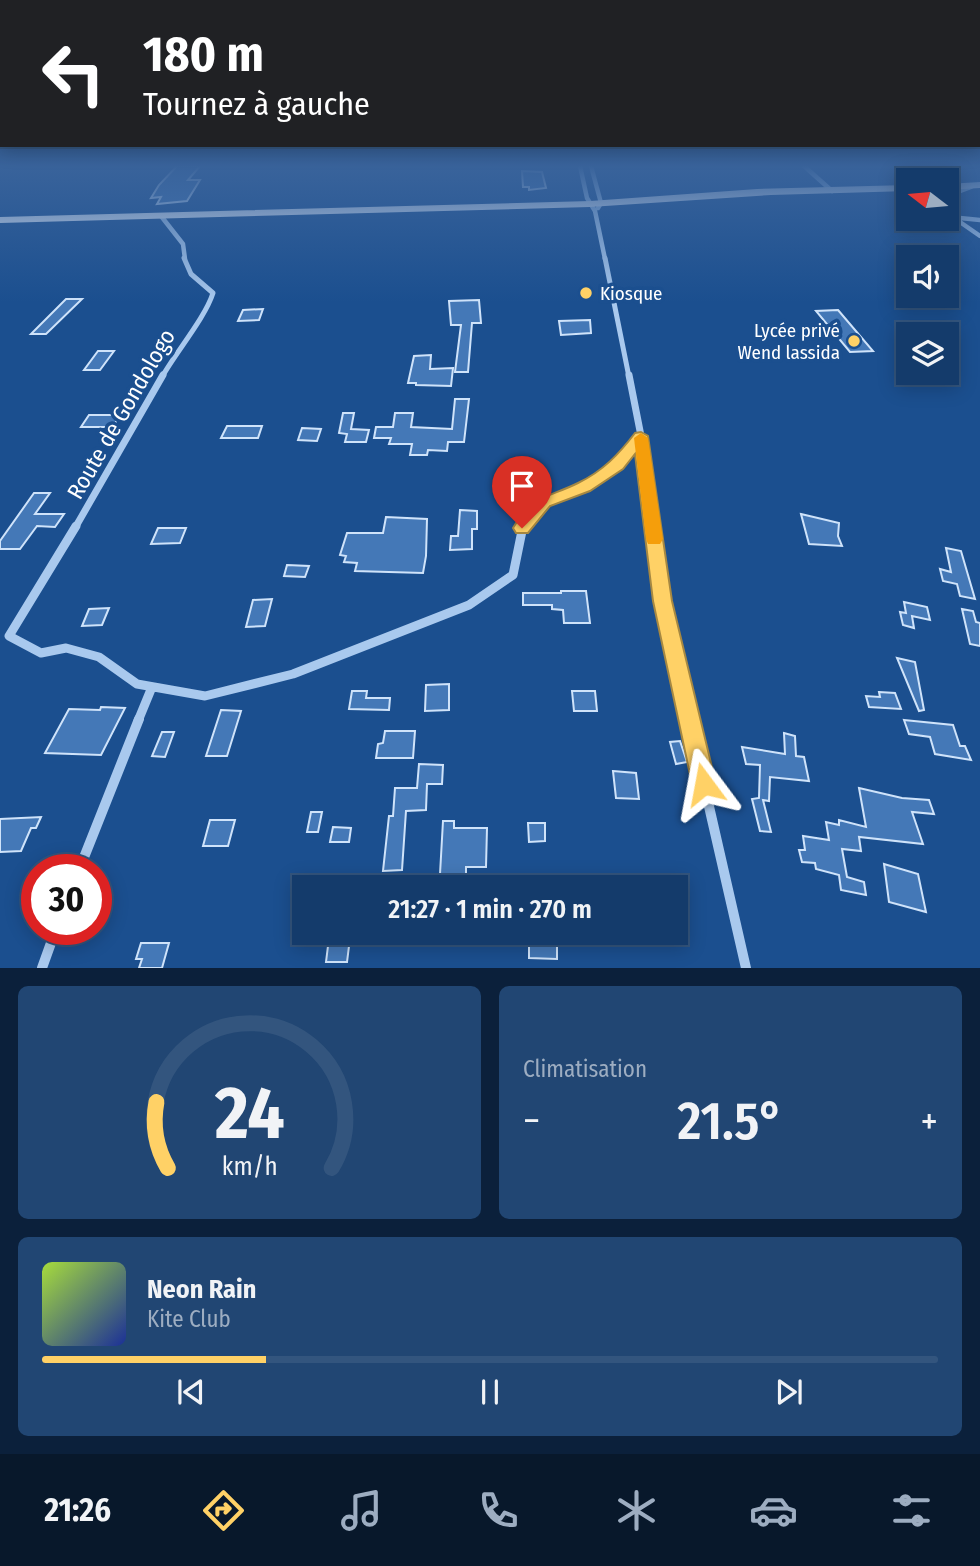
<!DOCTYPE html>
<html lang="fr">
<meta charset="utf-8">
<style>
body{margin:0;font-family:"Fira Sans Condensed",sans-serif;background:#214673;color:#f1f3f6;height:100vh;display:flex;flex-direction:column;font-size:26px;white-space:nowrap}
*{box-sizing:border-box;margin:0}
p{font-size:23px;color:#9dadc1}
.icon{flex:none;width:38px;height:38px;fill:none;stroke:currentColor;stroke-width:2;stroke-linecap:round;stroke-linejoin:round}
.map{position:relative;height:968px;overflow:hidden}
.sheet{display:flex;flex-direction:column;gap:18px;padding:18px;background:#0b203b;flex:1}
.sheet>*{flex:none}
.top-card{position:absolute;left:0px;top:0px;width:980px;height:147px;box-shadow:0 4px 18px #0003,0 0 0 2px #33557e;background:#202124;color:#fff;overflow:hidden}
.needle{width:46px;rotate:286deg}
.fabs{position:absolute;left:896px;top:168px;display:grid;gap:14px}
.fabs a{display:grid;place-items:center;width:63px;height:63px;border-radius:0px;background:#143b6b;box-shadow:0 4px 18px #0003,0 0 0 2px #33557e;font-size:35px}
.speed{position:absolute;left:21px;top:854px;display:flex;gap:14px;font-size:35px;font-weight:700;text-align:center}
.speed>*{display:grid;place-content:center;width:91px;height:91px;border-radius:50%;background:#143b6b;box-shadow:0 4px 18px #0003,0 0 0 2px #33557e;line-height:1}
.speed .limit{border:10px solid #d22;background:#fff;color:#111}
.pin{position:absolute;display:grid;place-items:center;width:60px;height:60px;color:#fff;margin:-72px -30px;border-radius:50% 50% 50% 0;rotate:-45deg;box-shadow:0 0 7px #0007}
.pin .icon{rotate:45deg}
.me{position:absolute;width:77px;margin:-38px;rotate:347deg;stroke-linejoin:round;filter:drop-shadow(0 0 5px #0008)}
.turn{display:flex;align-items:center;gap:24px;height:147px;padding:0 28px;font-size:32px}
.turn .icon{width:91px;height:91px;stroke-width:2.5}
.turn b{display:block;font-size:49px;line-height:60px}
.big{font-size:52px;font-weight:600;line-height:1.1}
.sheet .card{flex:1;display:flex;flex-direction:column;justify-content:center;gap:10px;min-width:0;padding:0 24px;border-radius:10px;background:#214673}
.sheet .dial{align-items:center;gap:0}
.dial svg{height:182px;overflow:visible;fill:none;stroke:#33557e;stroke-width:7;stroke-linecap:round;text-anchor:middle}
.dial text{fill:#f1f3f6;stroke:none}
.song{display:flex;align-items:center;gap:21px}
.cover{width:84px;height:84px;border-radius:10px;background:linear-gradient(135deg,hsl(80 70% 55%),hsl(230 70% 35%))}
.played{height:7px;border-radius:4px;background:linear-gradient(90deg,#ffd166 25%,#33557e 25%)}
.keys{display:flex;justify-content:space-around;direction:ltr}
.heat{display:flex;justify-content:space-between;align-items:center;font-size:38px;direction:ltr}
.sheet .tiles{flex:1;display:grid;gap:18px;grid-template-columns:1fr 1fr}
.card:last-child{grid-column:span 2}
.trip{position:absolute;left:292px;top:875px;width:396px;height:70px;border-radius:0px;background:#143b6b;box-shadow:0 4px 18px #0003,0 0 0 2px #33557e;font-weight:600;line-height:70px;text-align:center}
.tab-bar{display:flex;height:112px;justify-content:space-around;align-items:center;background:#08182b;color:#9dadc1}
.tab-bar .icon{width:49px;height:49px}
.tab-bar .selected{color:#ffd166}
.tab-bar b{font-size:32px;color:#f1f3f6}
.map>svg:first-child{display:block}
.building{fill:#4478b7;stroke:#cfe3fa;stroke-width:2}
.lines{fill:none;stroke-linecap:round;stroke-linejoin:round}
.street-far4{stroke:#a9c9ee;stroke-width:4.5}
.street-far3{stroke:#a9c9ee;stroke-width:5}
.street-far2{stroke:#a9c9ee;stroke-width:7}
.street-far1{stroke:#a9c9ee;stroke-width:9}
.street{stroke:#a9c9ee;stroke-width:10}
.primary{fill:#f0f6ff;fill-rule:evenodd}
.route{fill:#ffd166;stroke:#a68842;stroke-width:2}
.slow{fill:#f59e0b}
.poi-dot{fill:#ffd166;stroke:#1b4f8f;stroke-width:2.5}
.labels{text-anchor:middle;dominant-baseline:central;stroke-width:7;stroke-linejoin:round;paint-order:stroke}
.far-poi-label{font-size:19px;fill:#fff;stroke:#1b4f8f;text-anchor:start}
.street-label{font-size:23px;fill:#fff;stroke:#1b4f8f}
</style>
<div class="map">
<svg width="980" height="968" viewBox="0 0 980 968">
<rect width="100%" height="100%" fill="#1b4f8f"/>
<!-- building -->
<path class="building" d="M177 166H200L188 180H200L187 201 157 204 161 197 151 198 159 185Z
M522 171 542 172 546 188 529 190V187H523Z
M66 299H82L46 334H31Z
M479 300 481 323H472L468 372H455L461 325H451L449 301Z
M263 309 259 320 238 321 243 310Z
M838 310 873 351 850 352 816 311Z
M590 320 591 333 561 335 559 321Z
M98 351H114L100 370H84Z
M431 355 430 369 453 368 451 386 416 385V383H408L414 356Z
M455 399H469L464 442H448L447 451 428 450 427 455H410L412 444H389L391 438H374L376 427H393L395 413H413L411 427 452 429Z
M343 413H354L351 429 369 430 366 442H345L347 434 339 433Z
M89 415H120L113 427H81Z
M227 426H262L258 438H221Z
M302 428 321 429 317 441 298 440Z
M34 493H50L35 514H64L55 527 37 526 20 549H0V541Z
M460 510 477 511V529H472V549L450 550 451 536H458Z
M801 514 839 523 838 536 842 546 809 544Z
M386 517 427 519 426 556 423 573 355 571 357 563 344 562 346 556 340 555 347 533H383Z
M158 528H186L180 543 151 544Z
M946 548 961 551 975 599 960 596 957 584 943 581 940 569 951 572Z
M287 565 309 566 305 577 284 576Z
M561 591H586L590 623H564L563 610 552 609V605H523V593H561Z
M272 599 265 626 246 627 253 600Z
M904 602 927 607 930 620 912 616 914 628 903 625 900 612 906 613Z
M109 608 102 625 82 626 89 609Z
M962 609 973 611 976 622 980 623V646L970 644Z
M897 658 915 662 924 710 919 711Z
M449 684V710L425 711 426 685Z
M352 691H367L366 698H390L389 710 349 709Z
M572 691H595L597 711H574Z
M879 692 895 693 901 709 869 707 866 696 880 697Z
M101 707 125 708 101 755 45 753 69 709 100 710Z
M221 710 241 711 227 756H206Z
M904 720 953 725 960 746H965L971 760 935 754 930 737 909 734Z
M385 731H415L413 758H376L378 744 383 743Z
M162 732H174L165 757 152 756Z
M784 733 795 736 796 756 804 757 809 781 770 777 769 801 763 800 771 832 760 831 752 799 759 798 760 765 746 764 742 747 785 754Z
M680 741 687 762 676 764 670 742Z
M419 764 443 765 442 784H427L426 810 406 811 402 870 383 871 389 816H393L395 788H417Z
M613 771 636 773 639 799 616 798Z
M859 788 902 798 929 800 934 814 912 812 923 844 859 837 861 851 842 849 847 877 864 882 866 895 841 890 839 875 816 869 815 863 802 862 799 850H805L803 836 829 840 826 822 839 825V820L866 827Z
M311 812H322L318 832H307Z
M41 817 36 828H31L21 851 0 852V819Z
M210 820H235L228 846H203Z
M443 821H454V828H487L486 867H466V887H434L435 874H440Z
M528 823H545V841L529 842Z
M333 827 351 828 349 842H330Z
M884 864 918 874 926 912 889 902Z
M529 942H557V959L529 958Z
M141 943H169L162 968H139L142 959H136Z
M328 946H349L347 962H326Z"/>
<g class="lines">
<!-- street-far4 -->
<path class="street-far4" d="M580 166 587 198 595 211 605 259
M591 166 601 203 598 208
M804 166 832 191
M947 200 955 193 971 187
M947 213 980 236
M161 216 183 244 185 259
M960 218 980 220"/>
<!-- street-far3 -->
<path class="street-far3" d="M605 258 629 377
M162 377C176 352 205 318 213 293L191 274 184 258"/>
<!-- street-far2 -->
<path class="street-far2" d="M629 375 641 436 653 528
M75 528 163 375
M522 528 544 502 585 487 618 466 641 436"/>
<!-- street-far1 -->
<path class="street-far1" d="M76 526 9 636 41 653 66 648 99 657 137 684 205 696 293 674 469 605 513 575 523 526
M653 526 662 601 690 721
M138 721 152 687"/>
<!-- street -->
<path class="street" d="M689 719 746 968
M79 870 139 719
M42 968 56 929"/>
<!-- primary -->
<path class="primary" d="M980 182V188L947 190V184Z
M908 185V191L771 195 590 207 0 223V217L590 201 757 189Z"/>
</g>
<!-- sky -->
<linearGradient id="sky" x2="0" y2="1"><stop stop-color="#0f2b4f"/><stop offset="0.55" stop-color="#39639b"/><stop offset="1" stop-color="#39639b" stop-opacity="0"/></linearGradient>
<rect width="980" height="302" fill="url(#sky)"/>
<!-- route -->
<path class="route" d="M641 432 648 436 672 601 716 784 712 792 704 796 696 792 692 784 653 601 635 454 623 469 590 491 550 506 528 533H516L513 528C533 494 548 498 578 483 603 471 619 454 635 433Z"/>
<!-- slow -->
<path class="slow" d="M641 433 648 438 663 539 660 544H648L646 539 634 438Z"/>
<!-- markers -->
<g class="poi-dot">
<circle cx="586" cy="293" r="7"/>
<circle cx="854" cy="341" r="7"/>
</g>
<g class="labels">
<!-- far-poi labels -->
<g class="far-poi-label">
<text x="600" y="293">Kiosque</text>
<text x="840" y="330" text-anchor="end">Lycée privé<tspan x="840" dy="22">Wend lassida</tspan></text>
</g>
<!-- street labels -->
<g class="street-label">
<text transform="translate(121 414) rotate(-60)">Route de Gondologo</text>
</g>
</g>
</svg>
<div class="fabs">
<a><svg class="needle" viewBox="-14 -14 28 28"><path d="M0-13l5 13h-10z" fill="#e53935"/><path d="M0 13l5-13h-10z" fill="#9dadc1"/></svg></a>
<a><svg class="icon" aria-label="sound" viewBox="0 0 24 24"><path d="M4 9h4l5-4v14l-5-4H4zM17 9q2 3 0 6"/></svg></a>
<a><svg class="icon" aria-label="layers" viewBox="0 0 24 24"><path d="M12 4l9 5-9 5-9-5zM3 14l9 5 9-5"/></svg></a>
</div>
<div class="speed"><div class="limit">30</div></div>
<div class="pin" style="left:522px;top:528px;background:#d93025"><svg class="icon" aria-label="arrive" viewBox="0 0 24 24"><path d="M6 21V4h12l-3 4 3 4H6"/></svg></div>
<svg class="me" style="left:704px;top:784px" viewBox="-20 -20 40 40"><path d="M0-17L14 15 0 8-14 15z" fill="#ffd166" stroke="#fff" stroke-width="4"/></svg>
<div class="trip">21:27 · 1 min · 270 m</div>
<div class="top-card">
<div class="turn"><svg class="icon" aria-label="left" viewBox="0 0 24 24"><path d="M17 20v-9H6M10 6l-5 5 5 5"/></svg><div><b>180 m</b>Tournez à gauche</div></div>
</div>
</div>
<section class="sheet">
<div class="tiles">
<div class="card dial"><svg viewBox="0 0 100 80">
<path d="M14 69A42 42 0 1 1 86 69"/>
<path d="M14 69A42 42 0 0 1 9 40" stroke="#ffd166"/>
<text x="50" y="56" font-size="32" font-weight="700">24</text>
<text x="50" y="72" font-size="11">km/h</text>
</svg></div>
<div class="card"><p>Climatisation</p>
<div class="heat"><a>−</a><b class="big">21.5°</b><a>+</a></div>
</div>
<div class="card">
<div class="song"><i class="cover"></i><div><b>Neon Rain</b><p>Kite Club</p></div></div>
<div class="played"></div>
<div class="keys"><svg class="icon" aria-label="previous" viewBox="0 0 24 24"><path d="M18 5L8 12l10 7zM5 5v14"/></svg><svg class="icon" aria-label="pause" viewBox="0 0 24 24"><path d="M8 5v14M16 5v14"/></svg><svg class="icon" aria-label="next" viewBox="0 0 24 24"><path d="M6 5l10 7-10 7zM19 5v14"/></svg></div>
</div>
</div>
</section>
<nav class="tab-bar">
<b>21:26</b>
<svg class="icon selected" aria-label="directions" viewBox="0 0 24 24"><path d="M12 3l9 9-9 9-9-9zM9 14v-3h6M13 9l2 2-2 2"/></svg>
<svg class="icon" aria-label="music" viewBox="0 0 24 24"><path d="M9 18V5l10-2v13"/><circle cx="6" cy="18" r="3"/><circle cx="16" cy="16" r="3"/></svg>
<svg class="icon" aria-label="phone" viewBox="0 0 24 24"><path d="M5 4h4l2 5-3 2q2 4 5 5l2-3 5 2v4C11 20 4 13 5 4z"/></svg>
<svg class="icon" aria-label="climate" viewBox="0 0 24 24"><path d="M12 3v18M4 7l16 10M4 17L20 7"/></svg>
<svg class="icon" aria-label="car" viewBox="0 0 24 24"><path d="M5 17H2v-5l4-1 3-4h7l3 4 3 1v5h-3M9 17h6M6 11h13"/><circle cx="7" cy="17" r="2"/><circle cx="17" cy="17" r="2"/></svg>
<svg class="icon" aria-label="filters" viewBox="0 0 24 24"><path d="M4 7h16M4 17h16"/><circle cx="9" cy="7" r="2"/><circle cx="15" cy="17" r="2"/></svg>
</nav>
